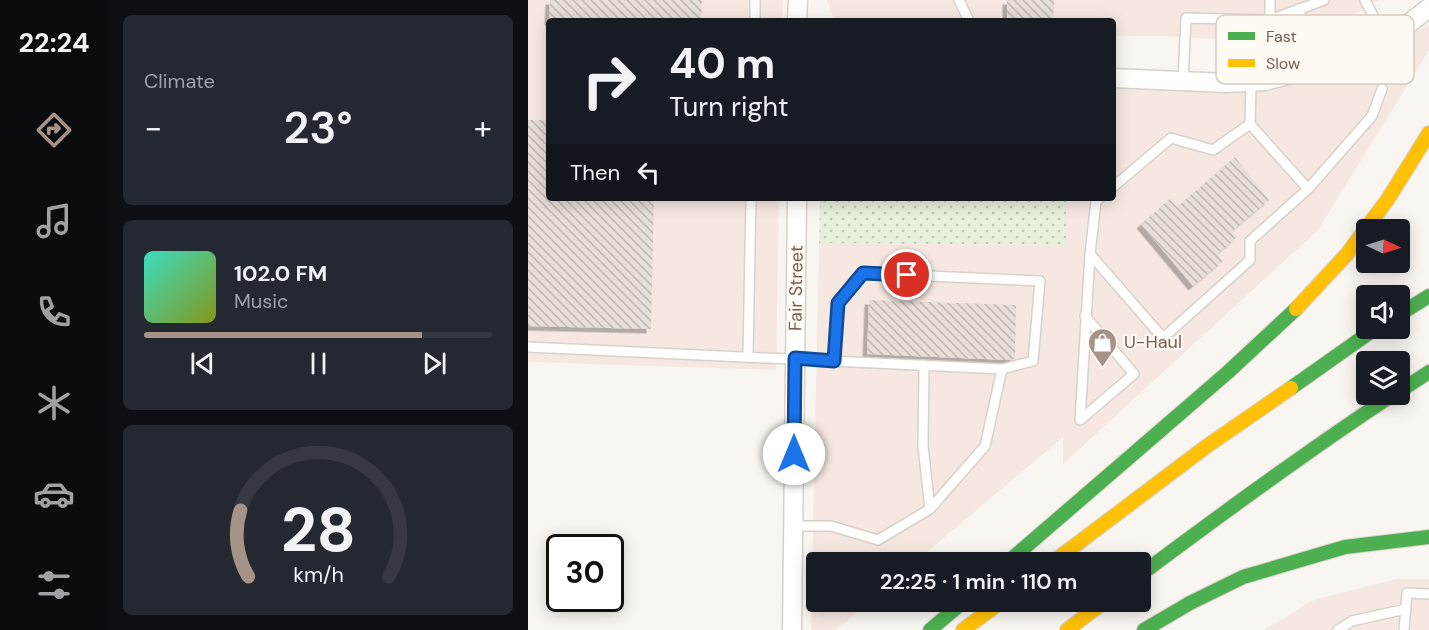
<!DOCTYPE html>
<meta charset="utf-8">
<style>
body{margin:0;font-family:"DM Sans",sans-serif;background:#242831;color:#f1f3f6;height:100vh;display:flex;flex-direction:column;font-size:22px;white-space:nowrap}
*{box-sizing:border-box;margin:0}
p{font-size:20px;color:#9ea1a6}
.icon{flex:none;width:33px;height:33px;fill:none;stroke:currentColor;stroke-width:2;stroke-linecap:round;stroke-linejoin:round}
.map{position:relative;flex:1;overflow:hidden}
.side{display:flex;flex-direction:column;gap:15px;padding:15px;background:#0d0f14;width:420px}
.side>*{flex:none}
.hud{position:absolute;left:18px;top:18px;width:570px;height:183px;border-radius:6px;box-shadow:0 3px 15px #0003;background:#171b24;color:#f1f3f6;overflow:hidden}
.needle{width:39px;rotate:94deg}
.fabs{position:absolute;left:828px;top:219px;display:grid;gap:12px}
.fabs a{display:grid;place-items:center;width:54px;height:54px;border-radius:6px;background:#171b24;box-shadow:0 3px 15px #0003;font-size:30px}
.speed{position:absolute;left:18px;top:534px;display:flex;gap:12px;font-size:30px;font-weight:700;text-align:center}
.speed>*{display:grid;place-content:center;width:78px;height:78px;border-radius:50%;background:#171b24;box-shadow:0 3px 15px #0003;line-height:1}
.speed .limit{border:3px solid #111;border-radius:9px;background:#fff;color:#111}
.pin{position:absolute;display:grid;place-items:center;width:51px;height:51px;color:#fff;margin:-26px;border:3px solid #fff;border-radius:50%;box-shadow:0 2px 6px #0007}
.me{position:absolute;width:66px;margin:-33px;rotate:0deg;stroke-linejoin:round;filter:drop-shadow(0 0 4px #0008)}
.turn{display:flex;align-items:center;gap:21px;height:126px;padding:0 24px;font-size:27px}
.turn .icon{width:78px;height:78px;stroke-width:2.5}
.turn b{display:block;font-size:42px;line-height:51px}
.then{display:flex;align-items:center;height:57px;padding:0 24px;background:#0003;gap:12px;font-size:22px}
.big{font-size:45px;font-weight:600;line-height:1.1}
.side .widget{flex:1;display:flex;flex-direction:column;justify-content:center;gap:9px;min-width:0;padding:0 21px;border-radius:9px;background:#242831}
.side .dial{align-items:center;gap:0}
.dial svg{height:156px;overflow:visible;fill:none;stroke:#363941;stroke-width:7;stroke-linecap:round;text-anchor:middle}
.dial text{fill:#f1f3f6;stroke:none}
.song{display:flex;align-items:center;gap:18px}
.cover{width:72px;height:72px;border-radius:9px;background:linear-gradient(135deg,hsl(170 70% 55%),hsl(70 70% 35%))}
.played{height:6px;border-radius:3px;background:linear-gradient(90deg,#a69286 80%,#363941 80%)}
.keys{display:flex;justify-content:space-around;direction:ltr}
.heat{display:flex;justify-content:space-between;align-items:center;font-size:33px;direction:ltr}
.trip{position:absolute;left:278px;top:552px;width:345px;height:60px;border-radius:6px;background:#171b24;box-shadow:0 3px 15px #0003;font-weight:600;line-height:60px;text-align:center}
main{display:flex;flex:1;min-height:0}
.menu{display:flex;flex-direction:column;width:108px;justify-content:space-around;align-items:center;background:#090b0e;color:#9ea1a6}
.menu .icon{width:42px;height:42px}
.menu .current{color:#a69286}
.menu b{font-size:27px;color:#f1f3f6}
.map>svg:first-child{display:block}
.commercial{fill:#f6e8e1}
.grass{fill:url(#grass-dots)}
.building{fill:url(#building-back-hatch);filter:url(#shadow)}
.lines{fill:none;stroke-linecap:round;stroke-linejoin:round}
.lane-casing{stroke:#d7d1cb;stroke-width:12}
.street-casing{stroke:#d7d1cb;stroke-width:21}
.fast-casing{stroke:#dad1cc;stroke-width:16}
.slow-casing{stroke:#dad1cc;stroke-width:16}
.lane{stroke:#fefefd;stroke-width:9}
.street{stroke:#fefefd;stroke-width:18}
.fast{stroke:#4caf50;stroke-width:14}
.slow{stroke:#ffc107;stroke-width:14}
.route-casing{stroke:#114b97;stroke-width:15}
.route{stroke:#1a73e8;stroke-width:10}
.labels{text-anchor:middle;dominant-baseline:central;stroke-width:4.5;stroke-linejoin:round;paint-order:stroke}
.street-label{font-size:18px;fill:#7a5c4d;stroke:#fffaf3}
.poi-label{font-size:18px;fill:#7a5c4d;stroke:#fffaf3;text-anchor:start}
.key{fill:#fffaf3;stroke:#d7cbc1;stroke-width:1.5}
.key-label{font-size:16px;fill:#7a5c4d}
</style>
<main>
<nav class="menu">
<b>22:24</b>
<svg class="icon current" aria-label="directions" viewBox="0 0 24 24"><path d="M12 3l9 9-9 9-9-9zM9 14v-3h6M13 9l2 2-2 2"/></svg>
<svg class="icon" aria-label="music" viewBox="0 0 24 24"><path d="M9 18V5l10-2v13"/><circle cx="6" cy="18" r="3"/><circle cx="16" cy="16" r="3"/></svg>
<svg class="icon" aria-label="phone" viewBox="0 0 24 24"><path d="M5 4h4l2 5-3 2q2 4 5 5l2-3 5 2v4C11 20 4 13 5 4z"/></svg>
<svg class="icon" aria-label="climate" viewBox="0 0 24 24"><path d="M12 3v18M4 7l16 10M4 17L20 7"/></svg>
<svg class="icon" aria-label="car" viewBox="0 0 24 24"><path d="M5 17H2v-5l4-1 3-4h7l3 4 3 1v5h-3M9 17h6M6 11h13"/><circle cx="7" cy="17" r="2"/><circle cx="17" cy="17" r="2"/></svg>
<svg class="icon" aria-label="filters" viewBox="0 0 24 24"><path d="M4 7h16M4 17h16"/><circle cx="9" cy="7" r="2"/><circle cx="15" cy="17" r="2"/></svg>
</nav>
<section class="side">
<div class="widget"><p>Climate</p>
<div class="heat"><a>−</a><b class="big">23°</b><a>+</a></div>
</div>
<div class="widget">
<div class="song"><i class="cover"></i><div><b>102.0 FM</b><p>Music</p></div></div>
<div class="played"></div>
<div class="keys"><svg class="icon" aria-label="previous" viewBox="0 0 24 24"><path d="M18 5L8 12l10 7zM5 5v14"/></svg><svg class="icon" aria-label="pause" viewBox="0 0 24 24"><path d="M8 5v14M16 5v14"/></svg><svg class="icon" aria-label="next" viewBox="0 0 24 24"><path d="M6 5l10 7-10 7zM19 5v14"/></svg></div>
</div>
<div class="widget dial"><svg viewBox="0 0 100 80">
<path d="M14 69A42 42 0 1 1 86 69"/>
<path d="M14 69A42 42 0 0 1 10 35" stroke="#a69286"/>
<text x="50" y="56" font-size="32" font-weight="700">28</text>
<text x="50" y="72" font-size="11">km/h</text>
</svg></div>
</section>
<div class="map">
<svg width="901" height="630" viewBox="0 0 901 630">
<defs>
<pattern id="grass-dots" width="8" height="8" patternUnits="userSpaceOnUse" patternTransform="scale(1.5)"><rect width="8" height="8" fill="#e7f0db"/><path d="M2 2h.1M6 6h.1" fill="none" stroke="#c0c6b4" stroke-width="1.8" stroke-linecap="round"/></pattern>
<pattern id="building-back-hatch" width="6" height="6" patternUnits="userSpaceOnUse" patternTransform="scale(1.5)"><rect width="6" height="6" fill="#e6ded7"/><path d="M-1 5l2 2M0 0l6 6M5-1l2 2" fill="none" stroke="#bfb7b1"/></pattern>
<filter id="shadow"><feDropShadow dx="-4.5" dy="4.5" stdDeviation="0" flood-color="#0004"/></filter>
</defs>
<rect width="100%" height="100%" fill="#f9f5f0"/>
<!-- commercial -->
<path class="commercial" d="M0 0H255L254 21H21V198H251L248 370 0 362Z
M299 0H851L824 16 764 35 687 39 639 36H585V21H309L306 19Z
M901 25V50L790 230 535 464V437L387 562H288V602H342L308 630H283L291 243 537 245 538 198H585V88L704 92 768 82 831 60Z
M869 579H901V630H736L786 600Z"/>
<!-- grass -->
<path class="grass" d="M292 198H538V245L291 243Z"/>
<!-- building -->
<path class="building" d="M22 0H174L173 21H21Z
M479 0H526L525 21H479Z
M0 120H21V198H126L123 329 0 326Z
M707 157 741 200 704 231 709 237 689 254 695 261 665 286 613 224 642 199 649 207Z
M341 300 488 305 487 359 480 360 339 354Z"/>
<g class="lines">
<defs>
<path id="lane" d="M431 0 441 21
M837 0 858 41
M770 9 794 65
M742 20 796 0
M227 21V0
M655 81 658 18 742 20V0
M585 187 643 138 685 150 722 124
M780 189 844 116 854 89
M572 198 568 201 562 254 635 338 722 260V241L780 189 722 124 723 82
M557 316 606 374 552 420 562 254
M0 347 474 369 457 446 402 509 350 540 303 526H265
M220 356 223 198
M306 361 310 303 335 273 512 281 505 361 474 369
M396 365 395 446 402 509
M810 630 824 621 878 609
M876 630 879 593 901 594"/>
<path id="street" d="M269 21 270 0
M585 78 698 83 737 81 779 70 816 58 858 41 901 8
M264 630 269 198"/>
<path id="fast" d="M872 314 901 296
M763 388 848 328
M872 391 901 372
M480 562 699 373 768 309
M612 575C695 513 779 451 866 394
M402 630 435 602
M616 630 662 603 715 577 817 547 901 537"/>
<path id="slow" d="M768 309 819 254 860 199 901 133
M525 562 679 446 763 388
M435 630 473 602
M539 630 576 602"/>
</defs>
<!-- lane casing -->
<use href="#lane" class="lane-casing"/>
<!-- street casing -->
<use href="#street" class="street-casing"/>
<!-- fast casing -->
<use href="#fast" class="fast-casing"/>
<!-- slow casing -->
<use href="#slow" class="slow-casing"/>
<!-- lane -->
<use href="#lane" class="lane"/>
<!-- street -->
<use href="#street" class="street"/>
<!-- fast -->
<use href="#fast" class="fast"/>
<!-- slow -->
<use href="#slow" class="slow"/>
</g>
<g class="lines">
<defs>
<path id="route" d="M266 454 267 358 306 361 310 303 335 273 379 275"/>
</defs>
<!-- route casing -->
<use href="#route" class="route-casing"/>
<!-- route -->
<use href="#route" class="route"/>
</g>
<!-- icons -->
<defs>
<symbol id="shop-pin" viewBox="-11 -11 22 30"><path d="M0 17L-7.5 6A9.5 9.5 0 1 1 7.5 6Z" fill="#a69286" stroke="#fffaf3"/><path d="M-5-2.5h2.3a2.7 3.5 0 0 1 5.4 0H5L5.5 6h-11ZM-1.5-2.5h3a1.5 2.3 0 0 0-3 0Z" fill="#fff"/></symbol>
</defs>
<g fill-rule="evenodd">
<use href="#shop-pin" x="558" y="326" width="33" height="45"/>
</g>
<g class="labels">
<!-- street labels -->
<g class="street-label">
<text transform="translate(268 288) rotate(-89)">Fair Street</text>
</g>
<!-- poi labels -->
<g class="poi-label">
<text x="596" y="342">U-Haul</text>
</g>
</g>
<!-- legend -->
<rect x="688" y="15" width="198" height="69" rx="9" class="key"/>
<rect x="700" y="32" width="27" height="8" fill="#4caf50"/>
<rect x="700" y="59" width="27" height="8" fill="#ffc107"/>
<g class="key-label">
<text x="738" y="42">Fast</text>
<text x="738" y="69">Slow</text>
</g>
</svg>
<div class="fabs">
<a><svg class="needle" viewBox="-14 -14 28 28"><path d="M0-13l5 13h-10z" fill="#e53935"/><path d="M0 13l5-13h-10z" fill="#9ea1a6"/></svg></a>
<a><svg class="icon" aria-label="sound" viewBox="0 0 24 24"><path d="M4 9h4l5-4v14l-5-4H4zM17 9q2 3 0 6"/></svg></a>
<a><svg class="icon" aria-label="layers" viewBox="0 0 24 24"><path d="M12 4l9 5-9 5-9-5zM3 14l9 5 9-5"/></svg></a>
</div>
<div class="speed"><div class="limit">30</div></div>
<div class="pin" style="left:379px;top:275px;background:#d93025"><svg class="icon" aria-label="arrive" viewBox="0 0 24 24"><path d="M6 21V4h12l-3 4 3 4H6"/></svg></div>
<svg class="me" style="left:266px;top:454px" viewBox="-20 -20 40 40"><circle r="19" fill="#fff"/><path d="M0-13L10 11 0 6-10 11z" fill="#1a73e8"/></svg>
<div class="trip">22:25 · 1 min · 110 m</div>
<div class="hud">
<div class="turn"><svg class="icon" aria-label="right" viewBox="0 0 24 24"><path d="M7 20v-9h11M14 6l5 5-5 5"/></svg><div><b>40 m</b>Turn right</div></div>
<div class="then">Then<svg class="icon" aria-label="left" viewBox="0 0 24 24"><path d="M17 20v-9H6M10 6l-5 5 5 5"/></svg></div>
</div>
</div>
</main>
